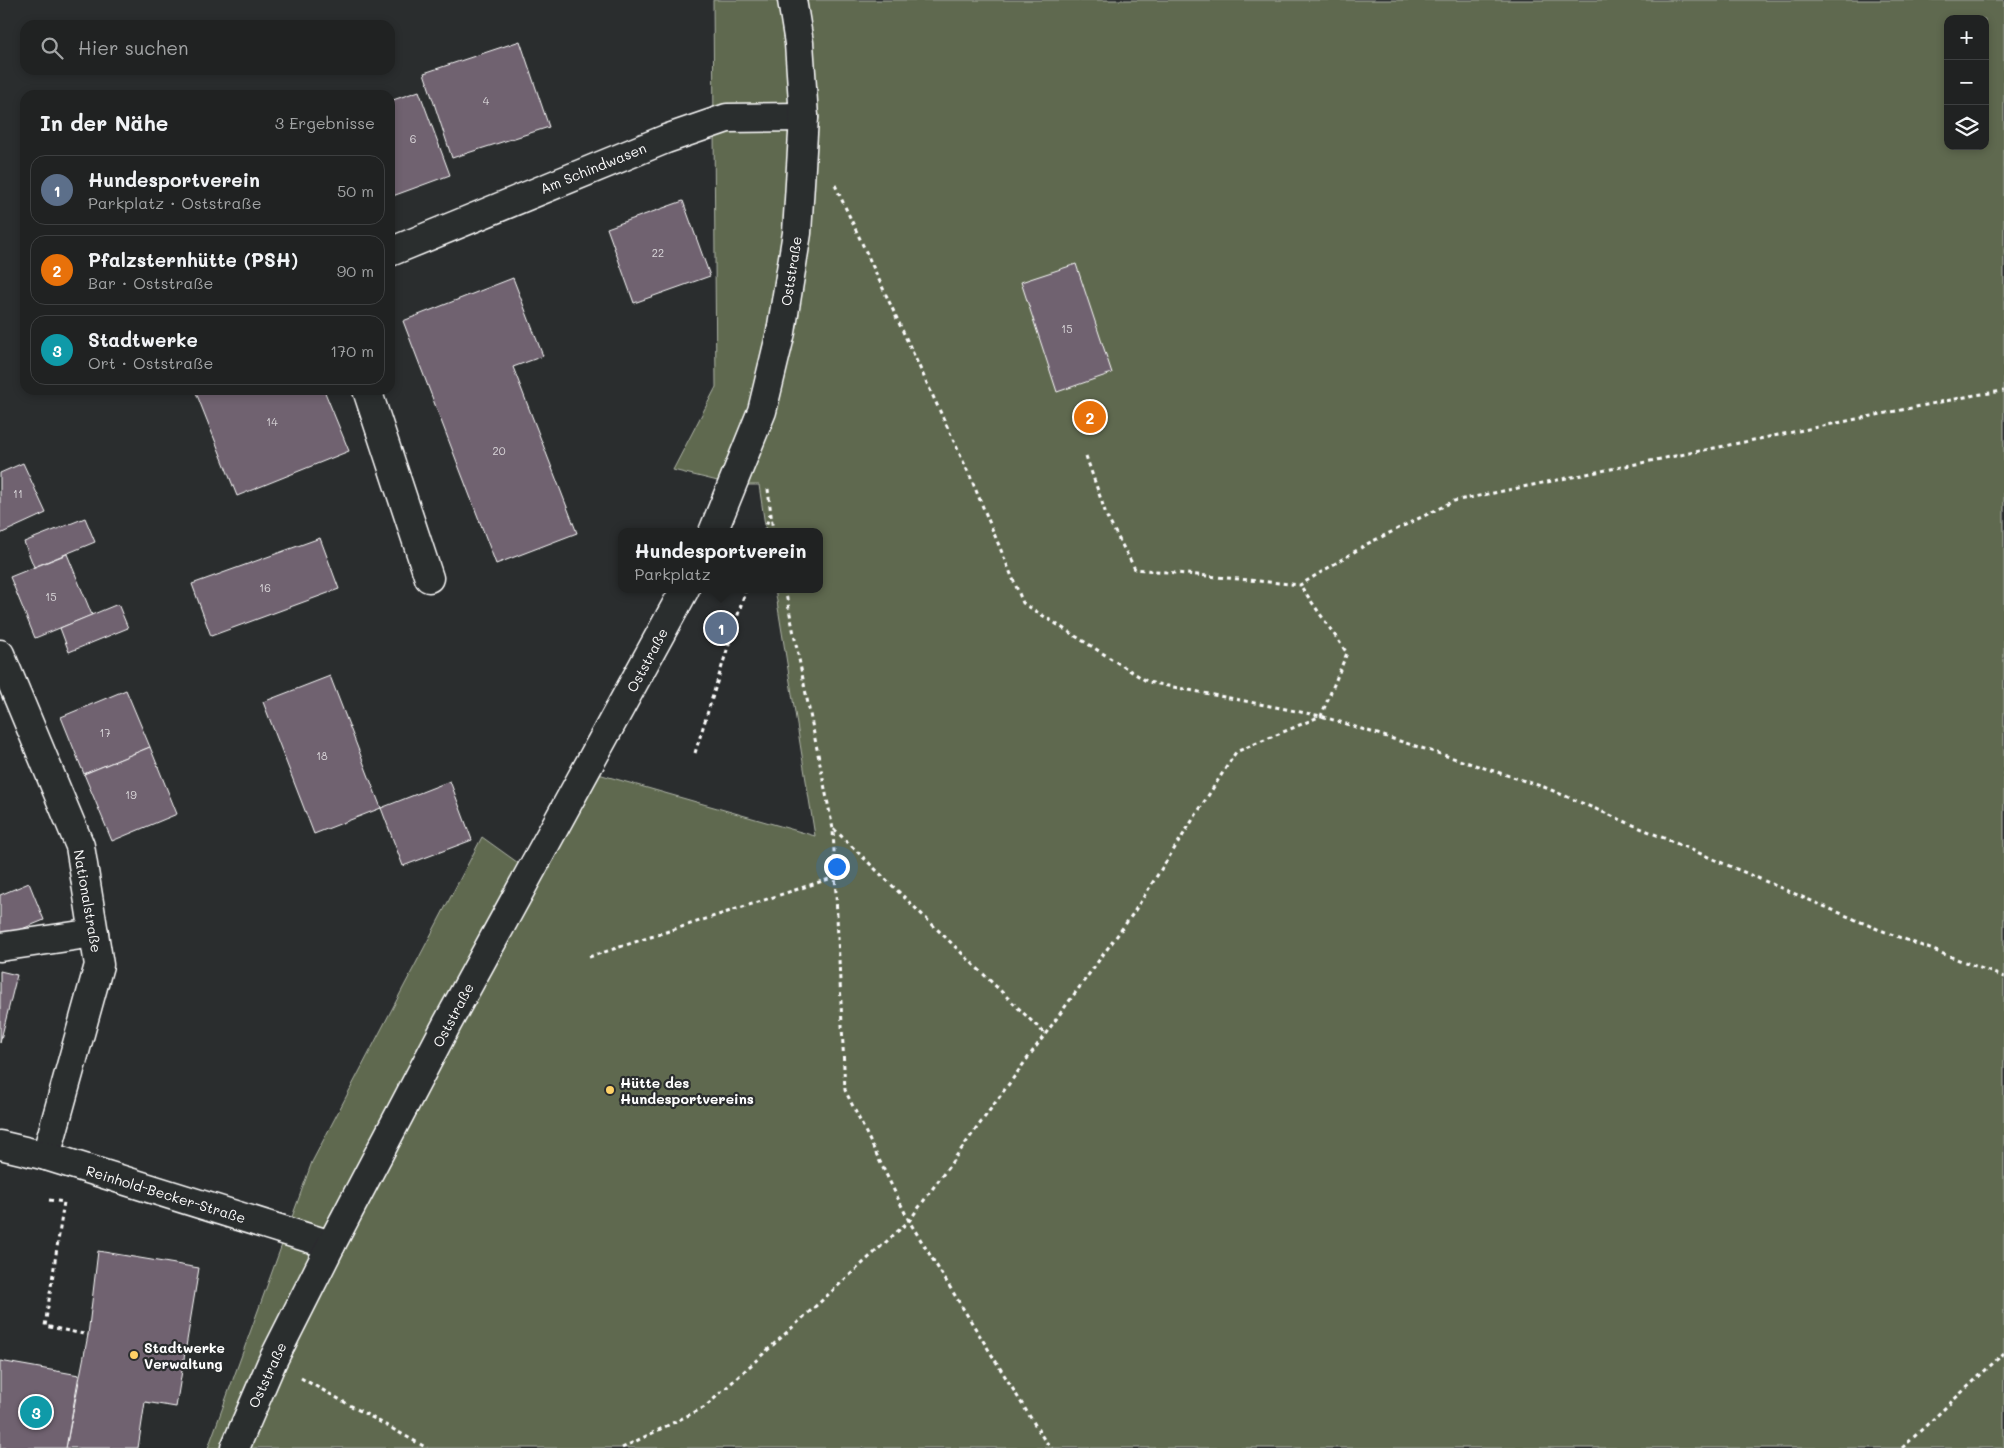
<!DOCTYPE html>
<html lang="de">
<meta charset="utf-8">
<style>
body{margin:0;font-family:Mali,sans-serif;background:#2d2f2f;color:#f1f3f6}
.controls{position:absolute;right:15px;top:15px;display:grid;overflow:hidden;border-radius:10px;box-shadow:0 2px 8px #0003}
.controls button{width:45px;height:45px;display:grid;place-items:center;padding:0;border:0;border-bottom:1px solid #3d3f40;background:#202222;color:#f1f3f6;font:25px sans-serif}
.you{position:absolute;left:836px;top:866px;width:18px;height:18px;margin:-12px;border:4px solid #fff;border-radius:50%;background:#1a73e8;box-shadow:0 0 0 8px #1a73e833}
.badge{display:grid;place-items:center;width:32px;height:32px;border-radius:50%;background:#ffd166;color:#fff;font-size:16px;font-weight:700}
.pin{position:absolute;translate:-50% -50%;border:2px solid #fff;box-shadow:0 1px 5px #0006}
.popup{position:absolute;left:618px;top:528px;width:205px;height:65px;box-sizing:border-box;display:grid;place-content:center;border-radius:10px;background:#202222;filter:drop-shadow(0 1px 4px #0005);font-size:16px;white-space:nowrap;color:#a2a4a5}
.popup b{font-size:19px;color:#f1f3f6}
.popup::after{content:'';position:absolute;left:50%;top:100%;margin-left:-10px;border:10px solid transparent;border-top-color:#202222}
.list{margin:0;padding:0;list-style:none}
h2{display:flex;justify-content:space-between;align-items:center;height:65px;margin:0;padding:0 20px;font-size:21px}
h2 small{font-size:16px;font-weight:400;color:#a2a4a5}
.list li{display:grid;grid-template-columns:32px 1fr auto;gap:15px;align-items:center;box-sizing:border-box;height:70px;margin:0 10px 10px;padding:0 10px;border:1px solid #3d3f40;border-radius:15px}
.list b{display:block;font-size:19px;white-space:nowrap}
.list p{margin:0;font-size:16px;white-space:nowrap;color:#a2a4a5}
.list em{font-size:16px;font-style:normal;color:#a2a4a5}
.icon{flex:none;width:28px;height:28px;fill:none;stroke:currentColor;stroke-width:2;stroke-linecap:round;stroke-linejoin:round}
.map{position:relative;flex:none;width:2004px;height:1448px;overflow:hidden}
.search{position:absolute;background:#202222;box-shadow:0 2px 8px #0003;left:20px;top:20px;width:375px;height:55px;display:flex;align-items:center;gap:12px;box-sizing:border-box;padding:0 18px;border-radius:15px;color:#a2a4a5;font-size:19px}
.panel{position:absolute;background:#202222;box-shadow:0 2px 8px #0003;left:20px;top:90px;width:375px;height:305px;border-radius:15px}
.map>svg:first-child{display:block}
.green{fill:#5f6950;stroke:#afb4a8;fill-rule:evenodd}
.building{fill:#6f6270;stroke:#fff}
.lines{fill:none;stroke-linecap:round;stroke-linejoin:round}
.minor-casing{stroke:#fff;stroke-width:31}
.major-casing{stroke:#fff;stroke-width:31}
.path{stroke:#fff;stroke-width:3;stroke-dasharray:4 4;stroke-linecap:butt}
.minor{stroke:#2a2d2e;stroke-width:28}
.major{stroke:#2a2d2e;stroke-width:28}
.poi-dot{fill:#ffd166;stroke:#2a2d2e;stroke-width:2}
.labels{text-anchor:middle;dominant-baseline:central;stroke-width:4.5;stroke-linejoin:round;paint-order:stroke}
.number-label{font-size:11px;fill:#dbd8db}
.street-label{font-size:14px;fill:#fff;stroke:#2a2d2e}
.poi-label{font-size:14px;font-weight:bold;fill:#fff;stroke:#2a2d2e;text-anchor:start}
</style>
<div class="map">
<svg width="2004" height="1448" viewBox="0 0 2004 1448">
<rect width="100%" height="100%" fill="#2a2d2e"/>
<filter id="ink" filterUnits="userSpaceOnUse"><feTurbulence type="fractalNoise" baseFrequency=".02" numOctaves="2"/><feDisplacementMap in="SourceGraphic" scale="10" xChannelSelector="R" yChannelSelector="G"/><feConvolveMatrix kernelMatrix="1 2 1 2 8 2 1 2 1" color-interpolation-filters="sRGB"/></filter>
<g filter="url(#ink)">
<path class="green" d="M713,0H2004V1448H208L312,1162L482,837L528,870L588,771L815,836L775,589H820V532H766L759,485H734L673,470L716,387ZM1948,19H1985V146H1948Z"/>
<g class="building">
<path d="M520,41L549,127L452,158L424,73Z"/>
<path d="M419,91L450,175L390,197V101Z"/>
<path d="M683,201L710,276L634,303L607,228Z"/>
<path d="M1076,264L1112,373L1057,392L1021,282Z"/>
<path d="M513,278L543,356L513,367L577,533L496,564L403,321Z"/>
<path d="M195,390H324L349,451L237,496Z"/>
<path d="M23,463L46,513L0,534V473Z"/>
<path d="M85,518L95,542L34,567L24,542Z"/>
<path d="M320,538L339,589L211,636L192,584Z"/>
<path d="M67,554L92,615L35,638L10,577Z"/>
<path d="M118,604L128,628L69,652L60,628Z"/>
<path d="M330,676L381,808L314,834L263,702Z"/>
<path d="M126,690L150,747L84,774L61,717Z"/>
<path d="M150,747L177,814L112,841L84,774Z"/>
<path d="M450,781L472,840L403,866L381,808Z"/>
<path d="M29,883L44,920L0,938V895Z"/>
<path d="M0,971L17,975L0,1043Z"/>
<path d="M98,1251L199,1268L176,1407L145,1402L138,1448H66L88,1335Z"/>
<path d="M0,1361L79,1375L66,1448H0Z"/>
</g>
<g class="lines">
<defs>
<g id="minor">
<path d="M390,252L666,139L727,118L804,117"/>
<path d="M367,390L429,578"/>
<path d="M0,654L80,846L99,965L46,1156"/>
<path d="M0,947L94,933"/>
<path d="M0,1145L46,1156L331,1245"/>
</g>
<g id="major">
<path d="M713,532L762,411L781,332L797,233L804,117L799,43L792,0"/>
<path d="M235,1448L272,1362L331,1245L447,1024L685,589"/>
</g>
</defs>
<use href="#minor" class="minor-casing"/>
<use href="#major" class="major-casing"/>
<g class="path">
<path d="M835,185L970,476L1023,603L1148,682L1321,716L1544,787L1875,928L2004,977"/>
<path d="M1086,456L1107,517L1135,569L1300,585L1367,544L1454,501L1975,395L2004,391"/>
<path d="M768,489L773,532"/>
<path d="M764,532L770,514"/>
<path d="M785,589L833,829L845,1090L909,1221L1045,1441L1052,1448"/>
<path d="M695,753L746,589"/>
<path d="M834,829L1045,1034"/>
<path d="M589,957L835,877"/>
<path d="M49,1200L64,1202L45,1326L88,1335"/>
<path d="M301,1378L427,1448"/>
<path d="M622,1448L705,1407L909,1221L1132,915L1236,752L1321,716L1347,653L1300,585"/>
<path d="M1902,1448L2004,1353"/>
</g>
<use href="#minor" class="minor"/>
<use href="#major" class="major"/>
</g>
</g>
<g class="poi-dot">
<circle cx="610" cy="1090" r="5"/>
<circle cx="134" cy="1355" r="5"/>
</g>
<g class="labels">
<g class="number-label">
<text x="486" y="100">4</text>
<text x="413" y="138">6</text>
<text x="658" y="252">22</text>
<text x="1067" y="328">15</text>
<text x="272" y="421">14</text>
<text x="499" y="450">20</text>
<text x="18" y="493">11</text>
<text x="265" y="587">16</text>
<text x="51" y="596">15</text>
<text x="105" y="732">17</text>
<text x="322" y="755">18</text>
<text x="131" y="794">19</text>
</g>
<g class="street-label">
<text transform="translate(593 168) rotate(-22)">Am Schindwasen</text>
<text transform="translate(791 271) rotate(-81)">Oststraße</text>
<text transform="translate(647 660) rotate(-62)">Oststraße</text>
<text transform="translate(88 901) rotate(80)">Nationalstraße</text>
<text transform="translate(453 1015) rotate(-62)">Oststraße</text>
<text transform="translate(166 1194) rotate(17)">Reinhold-Becker-Straße</text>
<text transform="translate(267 1375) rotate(-65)">Oststraße</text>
</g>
<g class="poi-label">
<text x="620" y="1082">Hütte des<tspan x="620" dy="16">Hundesportvereins</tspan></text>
<text x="144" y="1347">Stadtwerke<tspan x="144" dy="16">Verwaltung</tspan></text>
</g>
</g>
</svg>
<div class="controls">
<button>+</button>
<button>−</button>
<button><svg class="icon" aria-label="layers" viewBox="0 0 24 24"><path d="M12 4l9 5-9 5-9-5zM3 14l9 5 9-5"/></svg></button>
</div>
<div class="you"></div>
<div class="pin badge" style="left:721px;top:628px;background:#5c6f8a">1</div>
<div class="popup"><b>Hundesportverein</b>Parkplatz</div>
<div class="pin badge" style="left:1090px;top:417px;background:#e8710a">2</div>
<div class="pin badge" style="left:36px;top:1412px;background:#0f9aa8">3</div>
<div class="search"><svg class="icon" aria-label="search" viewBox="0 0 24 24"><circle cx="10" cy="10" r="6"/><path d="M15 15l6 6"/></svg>Hier suchen</div>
<section class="panel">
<h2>In der Nähe<small>3 Ergebnisse</small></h2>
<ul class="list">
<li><span class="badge" style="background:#5c6f8a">1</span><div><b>Hundesportverein</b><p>Parkplatz · Oststraße</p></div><em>50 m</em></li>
<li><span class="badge" style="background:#e8710a">2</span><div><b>Pfalzsternhütte (PSH)</b><p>Bar · Oststraße</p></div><em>90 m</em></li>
<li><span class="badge" style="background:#0f9aa8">3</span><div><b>Stadtwerke</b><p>Ort · Oststraße</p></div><em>170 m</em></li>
</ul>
</section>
</div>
